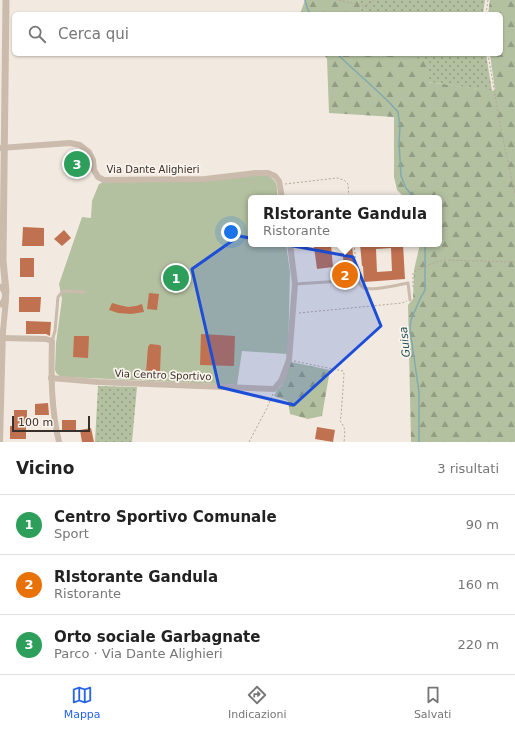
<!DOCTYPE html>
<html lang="it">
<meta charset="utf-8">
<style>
body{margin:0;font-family:"DejaVu Sans",sans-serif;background:#f6f6f6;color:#222}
.scale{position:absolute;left:12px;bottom:10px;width:78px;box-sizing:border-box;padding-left:4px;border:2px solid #38302b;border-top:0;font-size:11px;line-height:14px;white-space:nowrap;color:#38302b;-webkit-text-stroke:3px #faf4ec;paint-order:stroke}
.you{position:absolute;left:231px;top:232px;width:14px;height:14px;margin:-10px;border:3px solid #fff;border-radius:50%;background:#1a73e8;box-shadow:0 0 0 6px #1a73e833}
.badge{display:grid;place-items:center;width:26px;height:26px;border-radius:50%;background:#2563eb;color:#fff;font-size:13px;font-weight:700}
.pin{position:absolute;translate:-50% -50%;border:2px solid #fff;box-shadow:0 1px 4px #0006}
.popup{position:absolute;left:248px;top:195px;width:194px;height:52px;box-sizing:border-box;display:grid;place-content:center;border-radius:6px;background:#fff;filter:drop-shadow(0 1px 3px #0005);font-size:13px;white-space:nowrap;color:#767676}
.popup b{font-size:15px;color:#222}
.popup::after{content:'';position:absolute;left:50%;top:100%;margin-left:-8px;border:8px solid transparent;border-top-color:#fff}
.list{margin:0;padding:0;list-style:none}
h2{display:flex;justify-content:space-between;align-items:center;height:52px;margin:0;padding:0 16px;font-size:17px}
h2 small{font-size:13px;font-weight:400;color:#767676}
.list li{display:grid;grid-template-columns:26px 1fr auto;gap:12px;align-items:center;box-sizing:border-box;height:60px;padding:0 16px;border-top:1px solid #e0e0e0}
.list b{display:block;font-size:15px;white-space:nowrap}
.list p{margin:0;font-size:13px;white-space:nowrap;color:#767676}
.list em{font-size:13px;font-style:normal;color:#767676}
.icon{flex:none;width:22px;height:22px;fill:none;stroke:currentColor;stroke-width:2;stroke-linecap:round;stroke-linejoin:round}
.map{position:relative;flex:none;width:515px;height:442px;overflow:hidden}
.search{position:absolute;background:#fff;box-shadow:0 1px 3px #0004;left:12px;right:12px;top:12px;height:44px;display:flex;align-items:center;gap:10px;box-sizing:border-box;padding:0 14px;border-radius:6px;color:#767676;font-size:15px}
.sheet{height:232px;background:#fff}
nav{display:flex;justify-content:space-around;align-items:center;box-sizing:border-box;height:56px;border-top:1px solid #e0e0e0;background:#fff;font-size:11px;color:#767676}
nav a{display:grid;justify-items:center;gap:2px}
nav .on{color:#2563eb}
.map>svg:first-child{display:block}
.grass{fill:url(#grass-dots)}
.forest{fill:url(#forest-firs)}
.pitch{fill:#b4c1a0}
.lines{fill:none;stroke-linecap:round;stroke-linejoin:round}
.stream{stroke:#80aaae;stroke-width:1.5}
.building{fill:#c07150;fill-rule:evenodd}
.path{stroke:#b6a596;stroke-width:1;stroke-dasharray:2 2;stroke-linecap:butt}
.service{stroke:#cabbac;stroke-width:3}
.minor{stroke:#cabbac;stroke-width:6}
.tertiary{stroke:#cabbac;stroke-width:7}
.marked{fill:#1d4ed8;fill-opacity:0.2;stroke:#1d4ed8;stroke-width:3;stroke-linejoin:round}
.labels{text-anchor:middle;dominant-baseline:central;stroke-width:3.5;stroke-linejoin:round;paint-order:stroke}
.street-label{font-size:10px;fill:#38302b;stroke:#faf4ec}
.water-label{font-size:11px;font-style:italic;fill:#225258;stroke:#faf4ec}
</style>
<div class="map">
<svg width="515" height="442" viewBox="0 0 515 442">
<defs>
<pattern id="grass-dots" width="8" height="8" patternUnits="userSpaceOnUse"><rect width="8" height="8" fill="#b4c1a0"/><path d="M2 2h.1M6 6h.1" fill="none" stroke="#939d83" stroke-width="1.8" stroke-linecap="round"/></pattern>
<pattern id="forest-firs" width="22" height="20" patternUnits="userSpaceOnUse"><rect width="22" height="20" fill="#b4c1a0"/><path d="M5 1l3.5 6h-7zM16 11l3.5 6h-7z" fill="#939d83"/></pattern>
</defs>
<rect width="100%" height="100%" fill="#f2eae0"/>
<g class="grass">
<path d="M358,0H485L483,14H362Z"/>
<path d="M395,54H486L492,91L428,82L395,55Z"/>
<path d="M98,386L137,387L132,442H95Z"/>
</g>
<g class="forest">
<path d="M305,0H358L362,14H300Z"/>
<path d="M490,0H515V442H411L408,305L413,299L414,270L420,244H439V198H405L397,190L394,177V117L329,113L327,59L324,54H395V55L428,60V82L495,91L490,54H501V14H488Z"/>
<path d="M291,362L330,370L322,416L308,419L290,414L288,401L274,396L277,390L282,385Z"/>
</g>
<path class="pitch" d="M266,175C279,181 276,185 278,198H251V244H286L290,272L288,354L242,351L237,385L67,377C61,377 57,376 55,370L56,343L62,299L59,284L82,217L91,218L92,201L99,184L103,182Z"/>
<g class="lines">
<g class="stream">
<path d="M305,0L308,10L311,14"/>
<path d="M337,54L387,100L398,112L400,127L399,143L401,176L406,188L414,198"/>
<path d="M419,442V392L410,330L411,320L420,299L425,290V244"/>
</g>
</g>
<g class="building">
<path d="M23,227L44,228V246H22Z"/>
<path d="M64,230L71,238L62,246L54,239Z"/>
<path d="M342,244H352L355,277L341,278L340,270L344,269Z"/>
<path d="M360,244H403L405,279L364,282L363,266H362ZM391,248L392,271L377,272L376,249Z"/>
<path d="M331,245L333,267L317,269L314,247Z"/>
<rect x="20" y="258" width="14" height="19"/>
<path d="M149,293L159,294L157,310L147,309Z"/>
<path d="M19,297H41L40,312H19Z"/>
<path d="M112,303L119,305L128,307L136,306L142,304L144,312L131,314L118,313L109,310Z"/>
<path d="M26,321L51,322L50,336L46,334H26Z"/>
<path d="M201,334L235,336L234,366L200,365Z"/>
<path d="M74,336H89L88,358L73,357Z"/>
<path d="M150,344L159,345L161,346L160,372L158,374L149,373L146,372L148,347Z"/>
<path d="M48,403L49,415H35V404Z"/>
<path d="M14,410H27V419H26V439H10V426H14Z"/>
<rect x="62" y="420" width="14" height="10"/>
<path d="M317,427L335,430L333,442L315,439Z"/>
<path d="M91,428L94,442H82L80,430Z"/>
</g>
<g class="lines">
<g class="path">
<path d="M339,0L363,6L369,4L374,0"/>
<path d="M486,14L488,0"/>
<path d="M488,54L500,124L515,195"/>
<path d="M285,184L337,178L344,180L348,184L349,198"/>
<path d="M354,244L357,275"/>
<path d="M413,287V273C422,267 434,262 445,260L515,262"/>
<path d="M299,313L402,303L407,301"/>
<path d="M294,361L343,371L344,374L341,416L340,421C346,428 345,432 344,442"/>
<path d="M249,442L267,408L273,394"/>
</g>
<g class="service">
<path d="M295,284L358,280C359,283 360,286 364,288C372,291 399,285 408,283L410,300"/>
<path d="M52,341L55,331L58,297L63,291L84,292"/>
</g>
<g class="minor">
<path d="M0,148L70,143L80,145L89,152L93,160L94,170L98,177L104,180L205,179L256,173H268L275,176L279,181L282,198"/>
<path d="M2,338L46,339L52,341C51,374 51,409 59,442"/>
<path d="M51,378L98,382L274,389L281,381L289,360L295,284L290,244"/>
<path d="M0,442L3,331L6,300"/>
</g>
<g class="tertiary">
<path d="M0,287L3,288C7,294 6,298 3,304H0"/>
<path d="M6,292L3,260L6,0"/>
</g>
</g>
<path class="marked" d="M239,236L353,257L381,326L294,405L219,387L192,269Z"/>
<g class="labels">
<g class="street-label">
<text x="153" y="169">Via Dante Alighieri</text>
<text transform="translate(163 375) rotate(2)">Via Centro Sportivo</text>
</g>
<g class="water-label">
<text transform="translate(405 342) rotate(-96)">Guisa</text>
</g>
</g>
</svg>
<div class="scale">100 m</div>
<div class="you"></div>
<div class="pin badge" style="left:176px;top:278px;background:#2e9e5b">1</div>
<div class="pin badge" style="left:345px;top:275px;background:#e8710a">2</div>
<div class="popup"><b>RIstorante Gandula</b>Ristorante</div>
<div class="pin badge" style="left:77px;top:164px;background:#2e9e5b">3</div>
<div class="search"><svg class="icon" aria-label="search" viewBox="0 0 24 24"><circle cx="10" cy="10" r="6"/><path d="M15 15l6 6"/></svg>Cerca qui</div>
</div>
<section class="sheet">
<h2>Vicino<small>3 risultati</small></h2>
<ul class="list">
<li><span class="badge" style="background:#2e9e5b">1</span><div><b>Centro Sportivo Comunale</b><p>Sport</p></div><em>90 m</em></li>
<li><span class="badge" style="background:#e8710a">2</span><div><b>RIstorante Gandula</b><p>Ristorante</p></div><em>160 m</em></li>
<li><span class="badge" style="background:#2e9e5b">3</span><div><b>Orto sociale Garbagnate</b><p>Parco · Via Dante Alighieri</p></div><em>220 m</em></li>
</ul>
</section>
<nav>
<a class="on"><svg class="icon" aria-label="map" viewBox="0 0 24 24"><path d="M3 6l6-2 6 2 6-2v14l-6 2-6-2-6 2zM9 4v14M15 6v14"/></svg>Mappa</a>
<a><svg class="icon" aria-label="directions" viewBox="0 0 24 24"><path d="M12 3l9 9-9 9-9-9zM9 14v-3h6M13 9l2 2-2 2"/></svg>Indicazioni</a>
<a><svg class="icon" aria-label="saved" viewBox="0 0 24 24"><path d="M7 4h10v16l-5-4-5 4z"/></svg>Salvati</a>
</nav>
